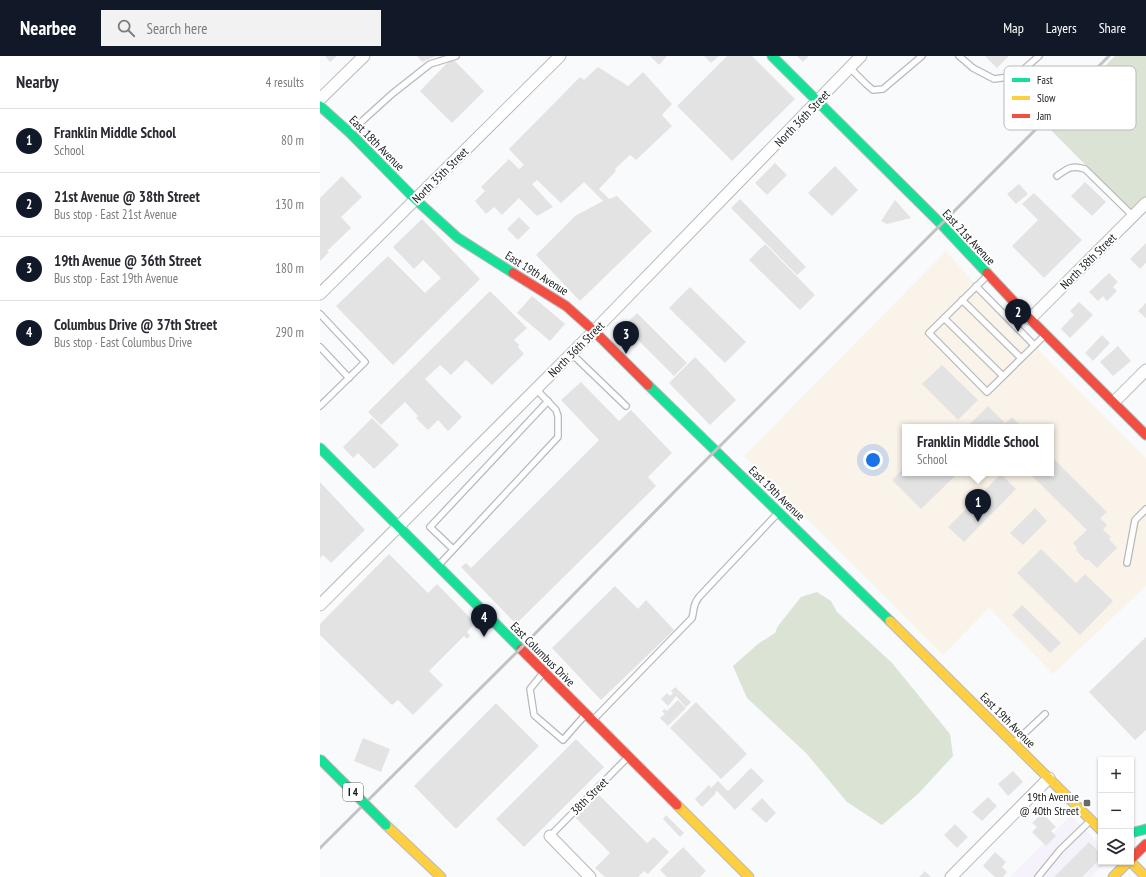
<!DOCTYPE html>
<meta charset="utf-8">
<style>
body{margin:0;font-family:"PT Sans Narrow",sans-serif;background:#f2f2f3;color:#2b2b33}
.controls{position:absolute;right:12px;bottom:12px;display:grid;overflow:hidden;border-radius:0px;box-shadow:0 1px 3px #0004}
.controls button{width:36px;height:36px;display:grid;place-items:center;padding:0;border:0;border-bottom:1px solid #e1e1e2;background:#fff;color:#2b2b33;font:20px sans-serif}
.you{position:absolute;left:553px;top:404px;width:14px;height:14px;margin:-10px;border:3px solid #fff;border-radius:50%;background:#1a73e8;box-shadow:0 0 0 6px #1a73e833}
.badge{display:grid;place-items:center;width:26px;height:26px;border-radius:50%;background:#111827;color:#fff;font-size:13px;font-weight:700}
.pin{position:absolute;translate:-50% -33px;filter:drop-shadow(0 1px 2px #0008)}
.pin::after{content:'';position:absolute;top:21px;width:14px;height:12px;background:inherit;clip-path:polygon(0 0,100% 0,50% 100%)}
.popup{position:absolute;left:582px;top:368px;width:152px;height:52px;box-sizing:border-box;display:grid;place-content:center;border-radius:0px;background:#fff;filter:drop-shadow(0 1px 3px #0005);font-size:13px;white-space:nowrap;color:#7c7c81}
.popup b{font-size:15px;color:#2b2b33}
.popup::after{content:'';position:absolute;left:50%;top:100%;margin-left:-8px;border:8px solid transparent;border-top-color:#fff}
.list{margin:0;padding:0;list-style:none}
h2{display:flex;justify-content:space-between;align-items:center;height:52px;margin:0;padding:0 16px;font-size:17px}
h2 small{font-size:13px;font-weight:400;color:#7c7c81}
.list li{display:grid;grid-template-columns:26px 1fr auto;gap:12px;align-items:center;box-sizing:border-box;height:64px;padding:0 16px;border-top:1px solid #e1e1e2}
.list b{display:block;font-size:15px;white-space:nowrap}
.list p{margin:0;font-size:13px;white-space:nowrap;color:#7c7c81}
.list em{font-size:13px;font-style:normal;color:#7c7c81}
.icon{flex:none;width:22px;height:22px;fill:none;stroke:currentColor;stroke-width:2;stroke-linecap:round;stroke-linejoin:round}
.map{position:relative;flex:none;width:826px;height:821px;overflow:hidden}
header{display:flex;align-items:center;gap:24px;box-sizing:border-box;height:56px;padding:0 20px;background:#111827;color:#fff}
header strong{font-size:19px}
nav{display:flex;gap:22px;margin-inline-start:auto;font-size:14px}
.search{width:280px;height:36px;background:#f2f2f3;display:flex;align-items:center;gap:10px;box-sizing:border-box;padding:0 14px;border-radius:0px;color:#7c7c81;font-size:15px}
main{display:flex}
aside{flex:1;background:#fff}
.map>svg:first-child{display:block}
.commercial{fill:#f6f2fc}
.education{fill:#faf3e9;fill-rule:evenodd}
.green{fill:#dae3d4}
.building{fill:#e3e3e3}
.lines{fill:none;stroke-linecap:round;stroke-linejoin:round}
.lane-casing{stroke:#b7b9bb;stroke-width:8}
.street-casing{stroke:#b7b9bb;stroke-width:13}
.fast-casing{stroke:#b7b9bb;stroke-width:11}
.slow-casing{stroke:#b7b9bb;stroke-width:11}
.jam-casing{stroke:#b7b9bb;stroke-width:11}
.lane{stroke:#fefeff;stroke-width:5.5}
.street{stroke:#fefeff;stroke-width:11}
.fast{stroke:#16e098;stroke-width:9}
.slow{stroke:#ffcf43;stroke-width:9}
.jam{stroke:#f24e42;stroke-width:9}
.rail{stroke:#c2c3c3;stroke-width:3}
.fast-bridge-casing{stroke:#c1b7b7;stroke-width:11;stroke-linecap:butt}
.fast-bridge{stroke:#16e098;stroke-width:9}
.poi-dot{fill:#66686a;stroke:#fff;stroke-width:1.5}
.labels{text-anchor:middle;dominant-baseline:central;stroke-width:4;stroke-linejoin:round;paint-order:stroke}
.shield{fill:#fff;stroke:#5d5f60;stroke-width:1}
.shield-label{font-size:11px;font-weight:bold;fill:#181a1c}
.street-label{font-size:12px;fill:#181a1c;stroke:#fff}
.poi-label{font-size:12px;fill:#181a1c;stroke:#fff;text-anchor:end}
.key{fill:#fff;stroke:#bababb;stroke-width:1}
.key-label{font-size:11px;fill:#181a1c}
</style>
<header>
<strong>Nearbee</strong>
<div class="search"><svg class="icon" aria-label="search" viewBox="0 0 24 24"><circle cx="10" cy="10" r="6"/><path d="M15 15l6 6"/></svg>Search here</div>
<nav><a>Map</a><a>Layers</a><a>Share</a></nav>
</header>
<main>
<aside>
<h2>Nearby<small>4 results</small></h2>
<ul class="list">
<li><span class="badge">1</span><div><b>Franklin Middle School</b><p>School</p></div><em>80 m</em></li>
<li><span class="badge">2</span><div><b>21st Avenue @ 38th Street</b><p>Bus stop · East 21st Avenue</p></div><em>130 m</em></li>
<li><span class="badge">3</span><div><b>19th Avenue @ 36th Street</b><p>Bus stop · East 19th Avenue</p></div><em>180 m</em></li>
<li><span class="badge">4</span><div><b>Columbus Drive @ 37th Street</b><p>Bus stop · East Columbus Drive</p></div><em>290 m</em></li>
</ul>
</aside>
<div class="map">
<svg width="826" height="821" viewBox="0 0 826 821">
<rect width="100%" height="100%" fill="#f8fafc"/>
<path class="commercial" d="M751,759L781,790V806H786L771,821H690Z"/>
<path class="education" d="M626,195L669,244L826,402V530L733,618L669,552L623,599L424,400ZM585,371H731V417H585Z"/>
<g class="green">
<path d="M795,0H826V142L813,157L725,68Z"/>
<path d="M497,536L511,545L517,556L572,607L630,678L633,700L599,737L562,769L527,746L486,697L427,642L413,610L438,588L455,577L458,570L481,541Z"/>
</g>
<g class="building">
<path d="M5,0H17L10,6Z"/>
<path d="M97,0H116L102,6Z"/>
<path d="M330,0H347L339,9Z"/>
<path d="M384,0H399L391,7Z"/>
<path d="M407,0H432L475,43L412,105L357,50Z"/>
<path d="M477,0H489L483,6Z"/>
<path d="M665,0H689L677,12Z"/>
<path d="M132,2L164,35L132,67L100,35Z"/>
<path d="M278,11L308,30L323,16L352,48L342,59L352,70L316,104L310,99L295,113L296,115L279,133L289,143L297,140L332,175L260,245L216,199L255,160L283,145L264,126L241,147L217,124L212,128L233,151L217,160L199,142L182,159L174,151L166,158L155,145L165,135L161,131L189,103L199,113L204,109L189,93L260,21L264,24Z"/>
<path d="M455,107L467,119L447,139L435,127Z"/>
<path d="M515,110L538,134L512,160L488,137Z"/>
<path d="M22,120L42,141L21,161L31,172L7,195L9,196L0,205V142Z"/>
<path d="M765,126L786,146L772,160L751,140Z"/>
<path d="M699,128L708,138L696,148L687,138Z"/>
<path d="M714,137L762,184L724,222L692,190L718,164L702,148Z"/>
<path d="M420,143L486,211L477,219L411,152Z"/>
<path d="M575,144L591,162L567,168L561,165Z"/>
<path d="M199,161L210,172L198,184L187,173Z"/>
<path d="M102,163L160,223L73,309L16,250L68,200L105,237L121,222L103,204L94,213L73,191Z"/>
<path d="M826,187V207L820,213L810,203Z"/>
<path d="M445,188L495,239L480,254L429,204Z"/>
<path d="M789,217L798,226L793,231L797,235L787,245L783,240L778,245L769,236Z"/>
<path d="M370,231L426,286L405,307L349,252Z"/>
<path d="M170,235L207,272L194,284L199,289L198,291L204,298L172,329L146,304L131,319L115,304L120,309L105,323L142,361L128,375L118,364L108,374L96,362L98,360L85,346L61,369L48,356Z"/>
<path d="M212,240L245,268L230,285L197,257Z"/>
<path d="M759,246L773,259L750,282L741,273L754,259L750,255Z"/>
<path d="M826,247V262L818,255Z"/>
<path d="M317,257L367,307L354,320L304,270Z"/>
<path d="M782,279L790,287L773,305L765,297Z"/>
<path d="M798,290L811,305L793,320L780,306Z"/>
<path d="M375,301L416,344L390,369L349,327Z"/>
<path d="M622,309L658,344L638,364L602,328Z"/>
<path d="M261,326L299,365L311,354L352,397L328,421L336,430L196,568L141,511L146,507L151,512L279,384L241,344Z"/>
<path d="M668,350L685,367L692,361L702,371H647Z"/>
<path d="M52,362L79,389L54,413L38,397L33,402L23,391Z"/>
<path d="M731,400L787,456L780,462L787,469L783,474L791,481L789,483L797,492L777,512L768,503L766,505L756,494L757,492L753,487L767,474L709,417H731Z"/>
<path d="M585,411V417H633L635,420L601,453L572,424Z"/>
<path d="M681,418L696,433L644,486L628,471Z"/>
<path d="M0,426L45,474L11,507L3,499L0,502Z"/>
<path d="M715,452L727,465L703,489L690,477Z"/>
<path d="M721,493L756,527L765,518L793,545L760,579L697,517Z"/>
<path d="M69,498L108,537L117,528L155,567L147,576L150,580L147,583L144,580L109,615L123,629L93,659L78,644L72,649L0,579V568Z"/>
<path d="M295,530L318,553L326,544L354,574L281,644L232,592Z"/>
<path d="M702,549L741,587L730,597L692,559Z"/>
<path d="M826,581V674L815,684L769,636Z"/>
<path d="M355,631L371,646L366,651L356,640L348,650L341,643L347,637L350,640L353,637L351,635Z"/>
<path d="M358,644L366,652L348,670L340,662L345,658L342,655L345,653L347,655Z"/>
<path d="M376,646L427,698L401,723L350,672Z"/>
<path d="M176,647L219,690L136,773L94,730Z"/>
<path d="M43,682L70,693L61,716L34,705Z"/>
<path d="M256,683L284,711L204,791L176,763Z"/>
<path d="M431,712L444,725L415,754L397,735L395,736L396,737L382,751L375,743L389,729L391,732L398,725L408,735Z"/>
<path d="M693,715L703,726L688,740L678,728Z"/>
<path d="M278,738L327,787L334,781L349,796L328,818L324,815L318,821H285L275,812L290,797L255,761Z"/>
<path d="M668,741L677,750L662,765L652,756Z"/>
<path d="M442,742L456,757L446,767L431,753Z"/>
<path d="M722,757L736,771L731,775L736,780L726,790L712,776L717,771L712,767Z"/>
<path d="M346,759L364,777L360,781L343,763Z"/>
<path d="M635,768L648,781L637,792L624,779Z"/>
<path d="M769,786L781,798V802L762,821H734Z"/>
<path d="M363,791L386,815L380,821H347L340,814Z"/>
<path d="M675,796L686,806L682,811L687,816L683,821H675L663,810Z"/>
<path d="M605,815L611,821H599Z"/>
</g>
<g class="lines">
<defs>
<g id="lane">
<path d="M639,0L653,12L674,23L696,20L719,0"/>
<path d="M530,12L546,28L553,34L563,33L602,0"/>
<path d="M30,76L72,38L110,8L136,0"/>
<path d="M737,120C748,112 752,109 765,113L813,160"/>
<path d="M668,219L609,277L667,336L725,279"/>
<path d="M656,230L714,289"/>
<path d="M642,244L701,302"/>
<path d="M0,258L45,306L0,350"/>
<path d="M624,262L683,320"/>
<path d="M0,291L29,322"/>
<path d="M252,298L306,350"/>
<path d="M133,493L110,471L228,345"/>
<path d="M807,507L815,464L826,453"/>
<path d="M118,510L238,381V360L236,354L216,333"/>
<path d="M223,617L210,633L214,659L243,684L265,659"/>
<path d="M274,663L372,562C375,552 372,550 379,541L458,457"/>
<path d="M694,687L725,658"/>
<path d="M230,780L308,701"/>
<path d="M718,821L740,794L771,764"/>
</g>
<g id="street">
<path d="M0,43L44,0"/>
<path d="M0,238L240,0"/>
<path d="M710,263L826,147"/>
<path d="M794,346L826,314"/>
<path d="M0,549L274,275L541,0"/>
<path d="M230,780L270,821"/>
<path d="M631,821L729,722"/>
</g>
<g id="fast">
<path d="M452,0L621,168L667,217"/>
<path d="M0,50L30,77L95,143L138,182L193,217"/>
<path d="M328,329L570,565"/>
<path d="M0,392L201,593"/>
<path d="M811,777L826,773"/>
</g>
<g id="slow">
<path d="M570,565L781,774"/>
<path d="M357,749L429,821"/>
<path d="M66,769L121,821"/>
<path d="M811,806L826,821"/>
<path d="M793,821L808,806"/>
</g>
<g id="jam">
<path d="M193,217L246,250L274,275L328,329"/>
<path d="M667,217L710,263L826,379"/>
<path d="M201,593L357,749"/>
<path d="M811,803L826,788"/>
</g>
</defs>
<use href="#lane" class="lane-casing"/>
<use href="#street" class="street-casing"/>
<use href="#fast" class="fast-casing"/>
<use href="#slow" class="slow-casing"/>
<use href="#jam" class="jam-casing"/>
<use href="#lane" class="lane"/>
<use href="#street" class="street"/>
<use href="#fast" class="fast"/>
<use href="#slow" class="slow"/>
<use href="#jam" class="jam"/>
<path class="rail" d="M0,792L200,593L360,430L789,0"/>
<defs>
<path id="fast-bridge" d="M0,703L66,769"/>
</defs>
<use href="#fast-bridge" class="fast-bridge-casing"/>
<use href="#fast-bridge" class="fast-bridge"/>
</g>
<rect class="poi-dot" x="763" y="743" width="8" height="8" rx="2"/>
<g class="labels">
<rect class="shield" x="23" y="727" width="20" height="18" rx="3"/>
<g class="shield-label">
<text x="33" y="736">I 4</text>
</g>
<g class="street-label">
<text transform="translate(482 62) rotate(-46)">North 36th Street</text>
<text transform="translate(57 87) rotate(45)">East 18th Avenue</text>
<text transform="translate(120 119) rotate(-45)">North 35th Street</text>
<text transform="translate(649 181) rotate(47)">East 21st Avenue</text>
<text transform="translate(768 205) rotate(-45)">North 38th Street</text>
<text transform="translate(217 217) rotate(32)">East 19th Avenue</text>
<text transform="translate(256 293) rotate(-45)">North 36th Street</text>
<text transform="translate(457 437) rotate(44)">East 19th Avenue</text>
<text transform="translate(223 598) rotate(45)">East Columbus Drive</text>
<text transform="translate(688 664) rotate(45)">East 19th Avenue</text>
<text transform="translate(269 740) rotate(-45)">38th Street</text>
</g>
<g class="poi-label">
<text x="759" y="740">19th Avenue<tspan x="759" dy="14">@ 40th Street</tspan></text>
</g>
</g>
<rect x="684" y="10" width="132" height="64" rx="6" class="key"/>
<rect x="692" y="22" width="18" height="4" fill="#16e098"/>
<rect x="692" y="40" width="18" height="4" fill="#ffcf43"/>
<rect x="692" y="58" width="18" height="4" fill="#f24e42"/>
<g class="key-label">
<text x="717" y="28">Fast</text>
<text x="717" y="46">Slow</text>
<text x="717" y="64">Jam</text>
</g>
</svg>
<div class="controls">
<button>+</button>
<button>−</button>
<button><svg class="icon" aria-label="layers" viewBox="0 0 24 24"><path d="M12 4l9 5-9 5-9-5zM3 14l9 5 9-5"/></svg></button>
</div>
<div class="you"></div>
<div class="pin badge" style="left:658px;top:466px">1</div>
<div class="popup"><b>Franklin Middle School</b>School</div>
<div class="pin badge" style="left:698px;top:276px">2</div>
<div class="pin badge" style="left:306px;top:298px">3</div>
<div class="pin badge" style="left:164px;top:581px">4</div>
</div>
</main>
